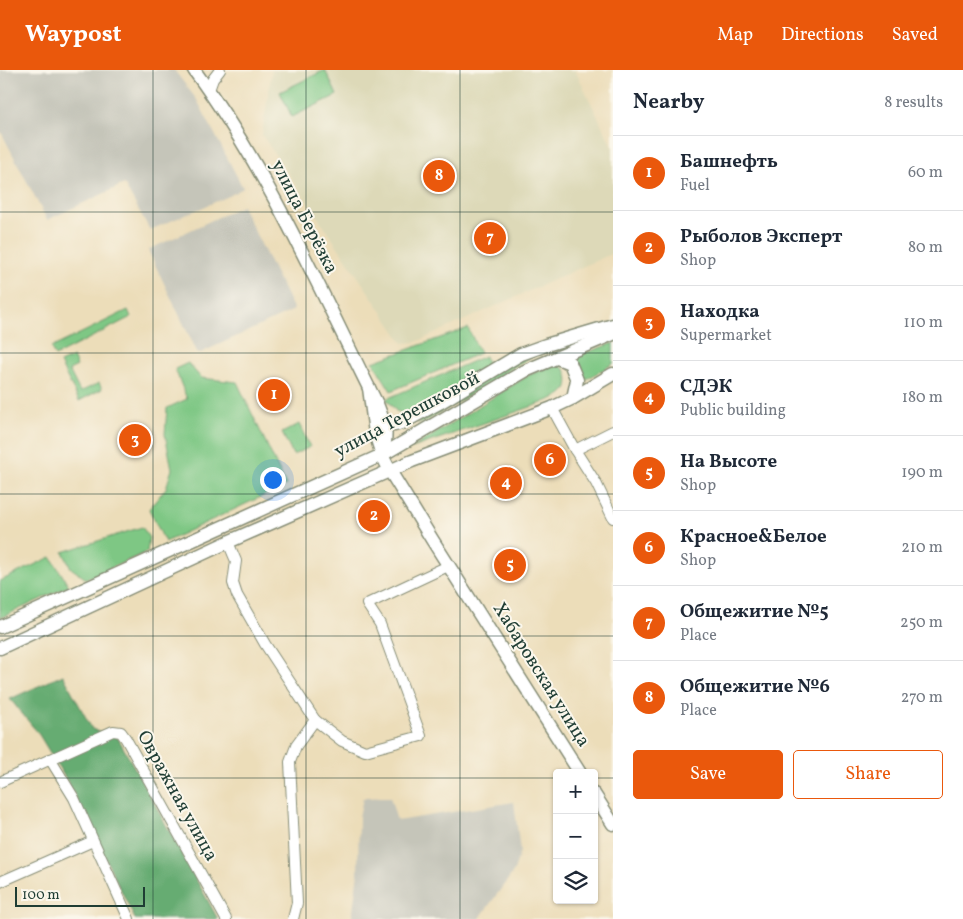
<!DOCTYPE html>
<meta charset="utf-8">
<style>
body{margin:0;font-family:Vollkorn,serif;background:#f6f6f7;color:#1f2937}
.controls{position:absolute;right:15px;bottom:15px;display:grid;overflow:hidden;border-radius:5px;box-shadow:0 1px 4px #0004}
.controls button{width:45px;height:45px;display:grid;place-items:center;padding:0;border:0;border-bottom:1px solid #e0e1e3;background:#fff;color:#1f2937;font:25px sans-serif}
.scale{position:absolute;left:15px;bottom:12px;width:130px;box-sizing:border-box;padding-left:5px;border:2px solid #1f3d34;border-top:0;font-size:14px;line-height:18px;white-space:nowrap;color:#1f3d34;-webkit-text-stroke:4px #fbf7ec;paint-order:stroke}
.you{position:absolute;left:272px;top:409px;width:18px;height:18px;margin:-12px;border:4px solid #fff;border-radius:50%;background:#1a73e8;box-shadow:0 0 0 8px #1a73e833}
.badge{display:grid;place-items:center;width:32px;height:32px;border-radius:50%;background:#ea580c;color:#fff;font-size:16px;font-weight:700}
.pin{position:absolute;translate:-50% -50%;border:2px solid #fff;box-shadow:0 1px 5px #0006}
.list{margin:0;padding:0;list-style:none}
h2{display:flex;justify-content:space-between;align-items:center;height:65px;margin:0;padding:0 20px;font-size:21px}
h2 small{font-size:16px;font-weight:400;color:#747a83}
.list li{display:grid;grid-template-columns:32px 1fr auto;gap:15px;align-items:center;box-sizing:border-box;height:75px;padding:0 20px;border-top:1px solid #e0e1e3}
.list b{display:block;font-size:19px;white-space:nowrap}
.list p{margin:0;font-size:16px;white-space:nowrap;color:#747a83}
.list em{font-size:16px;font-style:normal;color:#747a83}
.actions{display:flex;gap:10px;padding:15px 20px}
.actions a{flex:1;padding:11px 0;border:1px solid #ea580c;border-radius:5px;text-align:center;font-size:18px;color:#ea580c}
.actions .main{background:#ea580c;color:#fff}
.icon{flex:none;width:28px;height:28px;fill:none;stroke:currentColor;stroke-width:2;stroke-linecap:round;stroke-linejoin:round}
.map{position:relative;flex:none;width:613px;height:849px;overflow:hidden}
header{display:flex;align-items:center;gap:30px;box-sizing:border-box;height:70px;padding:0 25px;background:#ea580c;color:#fff}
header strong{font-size:24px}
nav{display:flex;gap:28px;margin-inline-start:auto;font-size:18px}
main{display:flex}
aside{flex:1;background:#fff}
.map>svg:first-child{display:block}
.built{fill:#ddd9b8}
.industrial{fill:#c5c5b9}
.green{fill:#7ec784;stroke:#4e825c}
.forest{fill:#66ac72;stroke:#427453}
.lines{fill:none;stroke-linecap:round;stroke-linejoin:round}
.minor-casing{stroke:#868d76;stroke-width:12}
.major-casing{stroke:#868d76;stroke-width:15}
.minor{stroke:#fff;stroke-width:10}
.major{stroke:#fff;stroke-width:12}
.grid{fill:none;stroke:#1f3d34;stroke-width:1;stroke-opacity:0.55}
.labels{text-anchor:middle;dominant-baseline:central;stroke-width:4;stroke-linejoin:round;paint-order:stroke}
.street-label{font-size:19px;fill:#1f3d34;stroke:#fbf7ec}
</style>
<header>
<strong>Waypost</strong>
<nav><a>Map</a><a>Directions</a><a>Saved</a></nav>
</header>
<main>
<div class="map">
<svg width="613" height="849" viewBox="0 0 613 849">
<rect width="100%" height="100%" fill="#fbf7ec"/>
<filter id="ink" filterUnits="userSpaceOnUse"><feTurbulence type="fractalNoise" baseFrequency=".02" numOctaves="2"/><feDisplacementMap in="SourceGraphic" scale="10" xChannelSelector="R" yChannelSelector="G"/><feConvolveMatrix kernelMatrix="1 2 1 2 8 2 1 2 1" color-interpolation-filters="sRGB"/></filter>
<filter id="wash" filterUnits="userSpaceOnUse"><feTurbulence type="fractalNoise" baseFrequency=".0096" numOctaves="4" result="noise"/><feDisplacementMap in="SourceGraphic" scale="20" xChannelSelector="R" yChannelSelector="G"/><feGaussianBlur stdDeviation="1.12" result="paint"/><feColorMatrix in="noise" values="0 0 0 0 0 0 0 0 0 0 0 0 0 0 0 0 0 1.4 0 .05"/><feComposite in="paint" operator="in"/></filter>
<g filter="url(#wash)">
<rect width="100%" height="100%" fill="#ecddb9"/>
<path class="built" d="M272,0H575L613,78V183L416,272L403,273L262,65Z"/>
<g class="industrial">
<path d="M0,0H174L197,30L243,118L229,126L150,160L124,114L47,150L0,60Z"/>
<path d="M242,136L294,240L198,284L148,180Z"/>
<path d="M390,727L397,751L514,732L520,781L514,801L479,849H352L358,802L359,747L363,728Z"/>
</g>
<g class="green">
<path d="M325,0L337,25L292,47L280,22Z"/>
<path d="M128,240L131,247L55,286L51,278Z"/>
<path d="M468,258L480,283L391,321L373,292Z"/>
<path d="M613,273V294L585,310L581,298L574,287Z"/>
<path d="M559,277L531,287L515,296L460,331L422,353H417L421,349L511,292Z"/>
<path d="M485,286L488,297L417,341L405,344L396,341L386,329Z"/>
<path d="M73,287L77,296L69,300L80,322L99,313L102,319L79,331L60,293Z"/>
<path d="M188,293L201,308L237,312L286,415L165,472L149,439L166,418L172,399L165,364L167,338L187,329L175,299Z"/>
<path d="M555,294C558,295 561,296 563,298C569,302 569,316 565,321C560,327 548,330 542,333L412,378L529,305Z"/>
<path d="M299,354L310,377L293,385L282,363Z"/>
<path d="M142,457L149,467L147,482L86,509L71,498L63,482Z"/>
<path d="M51,487L69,516L0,548V511Z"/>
</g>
<path class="forest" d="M63,605L92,659L118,668L218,849H135L69,714L38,663L10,629Z"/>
</g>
<g filter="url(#ink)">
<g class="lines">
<defs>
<g id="minor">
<path d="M209,20L213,9L220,0"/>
<path d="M552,338L575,380L596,413L613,448"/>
<path d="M575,380L613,361"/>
<path d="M228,472L236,491L233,513L237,525L265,574L315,650"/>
<path d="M50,689L74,728L129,849"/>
<path d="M0,712L113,661L121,662L126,669L226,849"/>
<path d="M0,812L93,771"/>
<path d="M293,849L297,833L290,692L296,676L315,650L342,671L365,681L421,666L380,554L367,534L448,496"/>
</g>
<g id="major">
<path d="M194,0C270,103 320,221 377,334C385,355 389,362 382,385"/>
<path d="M557,288L570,293L577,310L573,328"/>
<path d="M369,318L375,363L382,385L390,401L433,471L580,703"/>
<path d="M384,354L395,355L404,352L439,333L521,284L546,275L613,255"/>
<path d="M0,557L382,385L525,301L613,264"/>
<path d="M0,578L228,472L412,391L552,338L573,328L613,304"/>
<path d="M594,724L613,754"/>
</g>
</defs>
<use href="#minor" class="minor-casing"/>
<use href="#major" class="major-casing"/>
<use href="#minor" class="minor"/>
<use href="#major" class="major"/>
</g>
</g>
<path class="grid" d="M153,0V849M306,0V849M460,0V849M0,142H613M0,283H613M0,424H613M0,566H613M0,708H557M594,708H613"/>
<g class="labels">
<g class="street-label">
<text transform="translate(304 147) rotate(63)">улица Берёзка</text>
<text transform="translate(407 345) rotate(-28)">улица Терешковой</text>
<text transform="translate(541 605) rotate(58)">Хабаровская улица</text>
<text transform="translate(177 726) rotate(61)">Овражная улица</text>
</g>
</g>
</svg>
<div class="controls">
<button>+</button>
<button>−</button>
<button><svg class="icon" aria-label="layers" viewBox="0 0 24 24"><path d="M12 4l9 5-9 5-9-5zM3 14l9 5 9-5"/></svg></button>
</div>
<div class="scale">100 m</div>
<div class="you"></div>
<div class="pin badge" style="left:274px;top:325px">1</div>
<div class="pin badge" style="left:374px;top:446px">2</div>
<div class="pin badge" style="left:135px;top:370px">3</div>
<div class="pin badge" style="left:506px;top:413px">4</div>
<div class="pin badge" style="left:510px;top:495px">5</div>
<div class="pin badge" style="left:550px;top:390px">6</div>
<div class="pin badge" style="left:490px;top:168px">7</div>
<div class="pin badge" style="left:439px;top:106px">8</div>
</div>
<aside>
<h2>Nearby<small>8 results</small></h2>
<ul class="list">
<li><span class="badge">1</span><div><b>Башнефть</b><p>Fuel</p></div><em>60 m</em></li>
<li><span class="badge">2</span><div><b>Рыболов Эксперт</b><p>Shop</p></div><em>80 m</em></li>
<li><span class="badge">3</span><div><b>Находка</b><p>Supermarket</p></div><em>110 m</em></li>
<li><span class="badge">4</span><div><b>СДЭК</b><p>Public building</p></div><em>180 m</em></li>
<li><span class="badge">5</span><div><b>На Высоте</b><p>Shop</p></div><em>190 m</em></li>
<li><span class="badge">6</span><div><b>Красное&amp;Белое</b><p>Shop</p></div><em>210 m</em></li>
<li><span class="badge">7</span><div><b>Общежитие №5</b><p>Place</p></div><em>250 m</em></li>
<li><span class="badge">8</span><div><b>Общежитие №6</b><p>Place</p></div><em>270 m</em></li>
</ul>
<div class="actions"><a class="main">Save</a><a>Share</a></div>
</aside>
</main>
